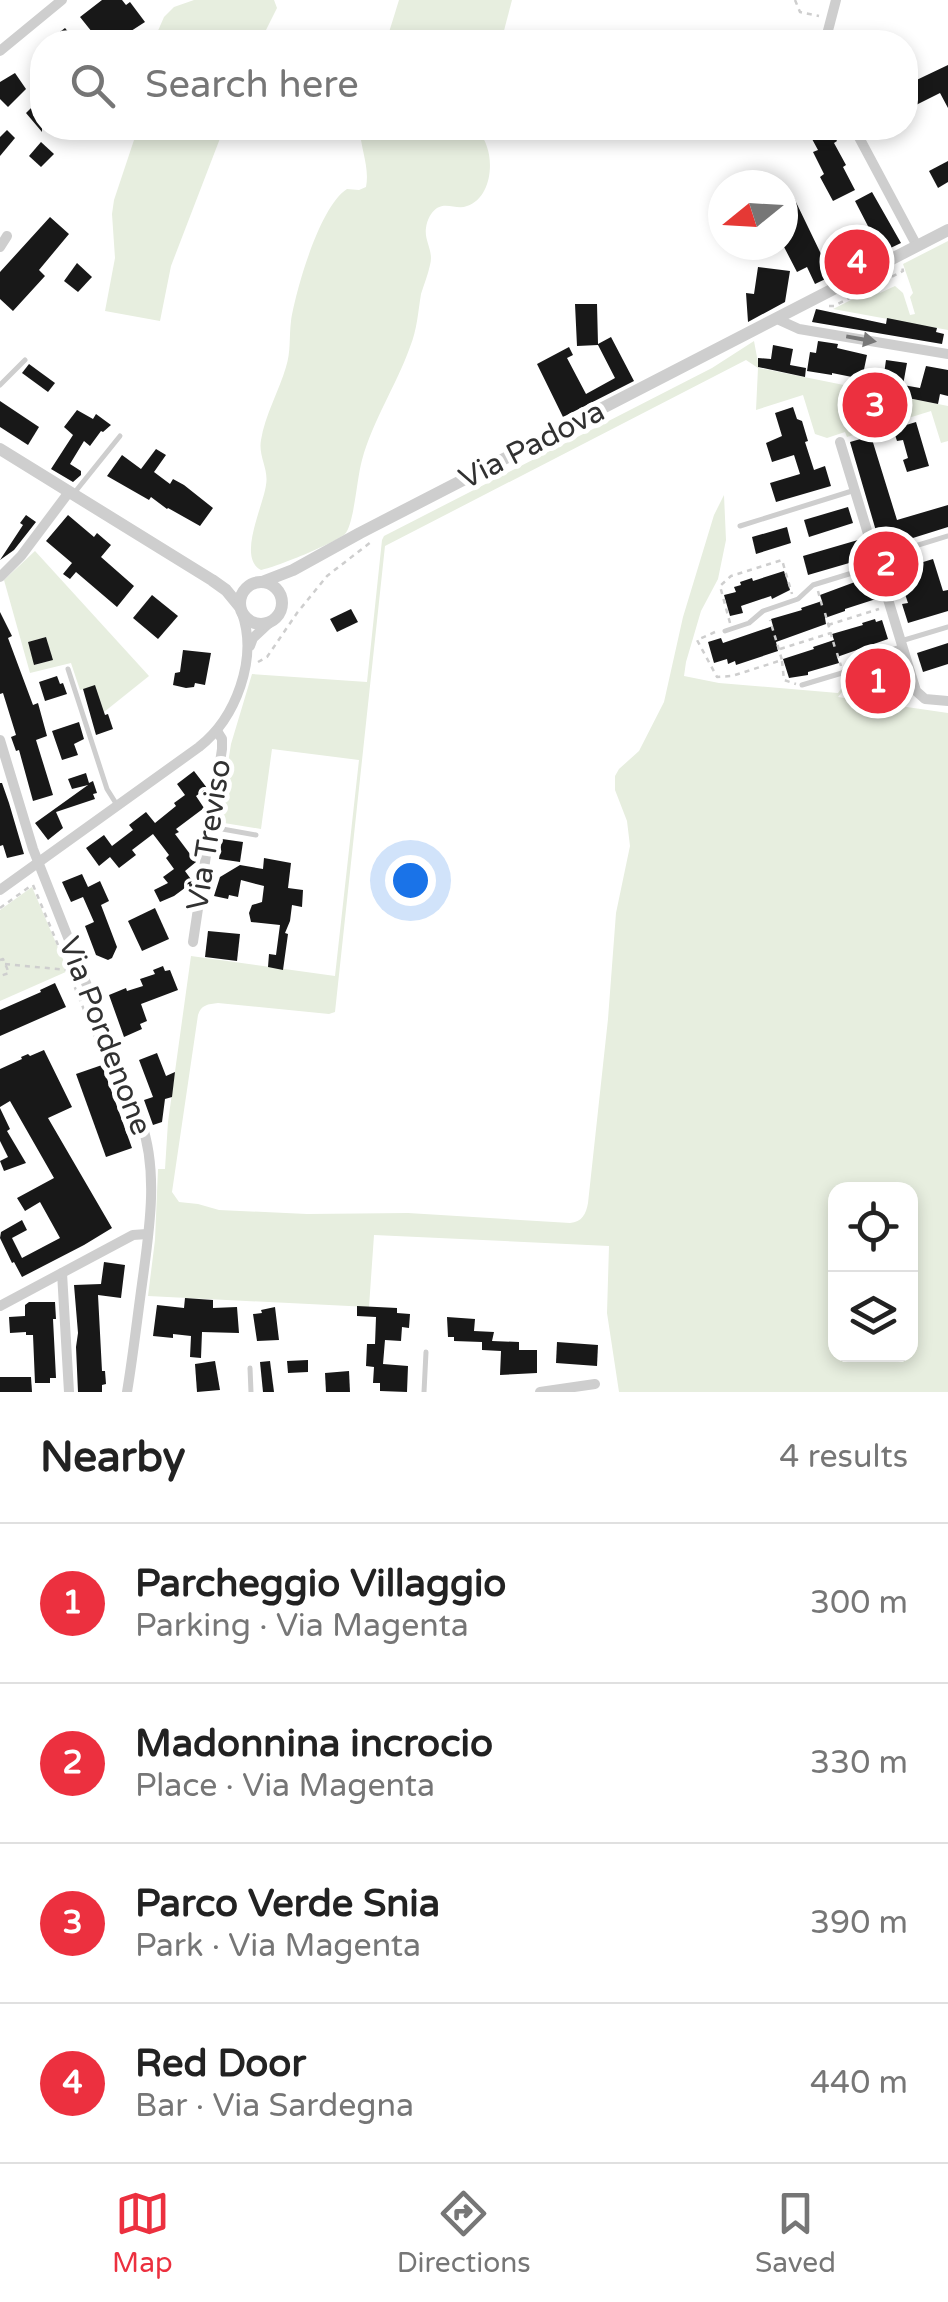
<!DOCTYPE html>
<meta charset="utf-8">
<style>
body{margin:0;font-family:"Varela Round",sans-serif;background:#f2f2f2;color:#222}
.controls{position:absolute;right:30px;bottom:30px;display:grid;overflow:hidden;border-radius:20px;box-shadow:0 5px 15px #0003}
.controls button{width:90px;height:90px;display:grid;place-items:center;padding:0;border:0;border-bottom:2px solid #e0e0e0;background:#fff;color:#222;font:50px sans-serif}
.compass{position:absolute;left:708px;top:170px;width:90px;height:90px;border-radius:50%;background:#fff;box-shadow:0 5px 15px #0003;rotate:252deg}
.you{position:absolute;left:410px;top:880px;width:35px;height:35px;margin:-25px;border:8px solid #fff;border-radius:50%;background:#1a73e8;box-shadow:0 0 0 15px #1a73e833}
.badge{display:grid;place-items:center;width:65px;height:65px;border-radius:50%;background:#ec303f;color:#fff;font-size:32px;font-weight:700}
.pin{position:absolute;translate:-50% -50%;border:5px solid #fff;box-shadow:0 2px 10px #0006}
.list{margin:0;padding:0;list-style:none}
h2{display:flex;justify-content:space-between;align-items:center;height:130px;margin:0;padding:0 40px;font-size:42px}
h2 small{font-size:32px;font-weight:400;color:#767676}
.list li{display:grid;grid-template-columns:65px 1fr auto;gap:30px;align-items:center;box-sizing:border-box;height:160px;padding:0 40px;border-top:2px solid #e0e0e0}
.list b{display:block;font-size:38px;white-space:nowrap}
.list p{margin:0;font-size:32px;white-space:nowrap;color:#767676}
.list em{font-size:32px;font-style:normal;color:#767676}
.icon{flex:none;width:55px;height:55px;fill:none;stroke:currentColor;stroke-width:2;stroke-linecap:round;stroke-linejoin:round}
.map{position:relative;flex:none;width:948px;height:1392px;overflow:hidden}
.search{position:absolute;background:#fff;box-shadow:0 5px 15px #0003;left:30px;right:30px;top:30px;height:110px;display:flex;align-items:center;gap:25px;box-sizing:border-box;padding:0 35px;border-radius:40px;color:#767676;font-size:38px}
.sheet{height:770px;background:#fff}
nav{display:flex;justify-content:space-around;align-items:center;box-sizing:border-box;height:140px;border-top:2px solid #e0e0e0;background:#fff;font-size:28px;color:#767676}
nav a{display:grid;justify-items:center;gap:5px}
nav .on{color:#ec303f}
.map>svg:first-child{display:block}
.green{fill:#e7eedf;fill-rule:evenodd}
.building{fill:#181818}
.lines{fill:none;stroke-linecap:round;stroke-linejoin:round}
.path{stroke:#cecece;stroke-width:2.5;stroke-dasharray:5 5;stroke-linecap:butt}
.service{stroke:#cecece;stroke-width:5}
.minor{stroke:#cecece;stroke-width:10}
.tertiary{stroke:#cecece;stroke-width:12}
.oneway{fill:#787878}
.labels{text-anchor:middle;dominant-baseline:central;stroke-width:10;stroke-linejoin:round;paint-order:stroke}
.street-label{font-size:30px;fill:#313131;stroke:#fff}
</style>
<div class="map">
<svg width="948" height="1392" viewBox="0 0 948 1392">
<rect width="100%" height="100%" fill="#fff"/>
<g class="green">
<path d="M194,0H274L277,8L260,42H153L164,17L174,7Z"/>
<path d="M399,0H512L501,42H386Z"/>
<path d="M138,128H224L171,266L160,321L105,311L115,258L112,214L114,200Z"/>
<path d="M360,128H475C480,134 485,139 487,147C494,167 489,199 467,206C457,210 447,202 437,208C431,212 427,220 426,228C424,241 434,251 430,265C428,275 424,284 421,294C418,312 417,330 410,347C396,386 373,420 362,460C357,477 354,525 345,534C335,543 274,568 261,570C237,558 263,507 266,485C269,469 258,456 261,440C265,415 279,391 286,367C291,352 289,337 291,321C296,289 320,206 347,189L359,190L366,187C370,167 360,148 360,128Z"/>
<path d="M948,241V330L833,309L875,288L880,293L895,286L903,293L910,315L915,314L910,297L913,293L903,264Z"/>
<path d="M754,341L759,368L948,406V441L941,443L931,411L847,437L845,432L827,438L815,434L803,395L756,410L758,368L746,360L385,546L335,1012L329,1014L218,1003C208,1004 201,1005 198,1015L172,1192L179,1202L198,1204L219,1210L307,1214L408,1213L570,1223C582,1222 586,1214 588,1203L608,1019L616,913L630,846L627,821L615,790V776L619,769L639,751L664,702L683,617L714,515L724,495L726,540L718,579L701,611L686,662L684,676L719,683L838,693L859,665L898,654V657L861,669L838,697L948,713V1392H619L607,1313L609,1246L374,1235L369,1307L148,1296L155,1240L158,1169H165L168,1122L191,956L335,976L359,760L272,749L261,829L224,823L220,815L231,744L252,674L367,682L382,540L384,536L712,368ZM836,1190H910V1354H836Z"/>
<path d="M35,551L149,676L104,712L95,686L80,690L71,663L30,673L4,580ZM46,637L52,660L35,665L28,642Z"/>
<path d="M32,887L68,971L0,1001V910Z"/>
</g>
<g class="building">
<path d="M102,0H122L126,5L130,2L145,22L114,42H100L80,17Z"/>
<path d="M65,28L77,42H47Z"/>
<path d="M948,65V108L940,93L906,110V85Z"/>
<path d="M15,73L26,89L8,107L0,99V82Z"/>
<path d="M42,103V132L26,113L35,104L38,108Z"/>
<path d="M806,128H830L837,141L834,143L846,165L843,167L855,190L833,201L820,177L824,174L813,152L818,150Z"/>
<path d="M7,130L15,138L0,156V137Z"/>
<path d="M41,142L54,154L41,167L29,156Z"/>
<path d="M948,161V182L938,188L929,171Z"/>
<path d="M872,192L901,243L815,284L807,267L797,272L783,245V204L794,198L822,256L870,230L855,201Z"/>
<path d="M50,217L69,234L39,270L45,276L13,311L0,299V272Z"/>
<path d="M77,263L92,277L78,292L64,281Z"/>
<path d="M758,267L790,271L785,302L748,322L746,293L754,294Z"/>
<path d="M575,304H597L598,344L611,337L634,381L563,417L537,364L569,347L573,355L567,358L586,394L615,378L598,345L577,346Z"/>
<path d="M816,309L886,324L887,318L937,328L936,332L944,334L942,344L812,322Z"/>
<path d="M818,341L838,344L837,348L867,355L862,379L832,373V375L807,371L810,352L816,353Z"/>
<path d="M773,345L793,349L790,365L806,368L805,377L758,367V358L771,359Z"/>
<path d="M886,360L907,363L903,385L920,388L926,366L948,370V396L940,394L938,404L873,391L874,382L881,383L883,381Z"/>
<path d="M29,364L55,383L48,392L22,373Z"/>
<path d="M0,401L39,427L28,445L0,427Z"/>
<path d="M793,407L797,419L802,421L808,441L805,442L814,470L825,466L831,486L776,502L770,483L800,474L794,455L772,462L766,443L782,436L775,413Z"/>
<path d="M77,410L93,419L96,414L111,425L103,432L101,431L90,446L84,441L70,464L81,471V475L73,482L51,469L73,435L64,427Z"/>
<path d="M916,422L929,466L907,472L903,460L908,458L903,440L897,441L893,429Z"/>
<path d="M871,436L897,520L948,505V527L881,548L850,442Z"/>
<path d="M156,449L166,455L154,472L170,484L173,479L184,485L213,508L200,526L168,508L167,509L151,497L149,500L107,476L122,455L141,469Z"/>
<path d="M848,507L853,523L809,537L804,520Z"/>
<path d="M26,515L36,522L14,550L0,560L23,525L20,523Z"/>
<path d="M68,515L94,537L97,533L111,545L101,557L134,586L117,607L76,572L70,579L63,574L72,563L46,541Z"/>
<path d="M787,527L791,543L756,554L752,537Z"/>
<path d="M858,540L863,559L808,575L803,556Z"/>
<path d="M933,559L943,591L948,590V611L908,623L902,604L908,603L897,570Z"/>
<path d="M784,571L790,590L772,599L771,596L741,606L743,613L730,616L724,595L736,592L734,587L741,585L740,582L752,578L753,581Z"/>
<path d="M863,579L864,582L870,580L876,599L845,609V611L825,618L826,624L776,642L778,651L736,665L735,661L728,664L727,659L714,663L708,642L721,638L723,643L773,626L771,619L802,610L801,608L822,601L820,595Z"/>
<path d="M152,595L178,616L158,639L133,618Z"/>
<path d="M351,609L358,622L337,632L330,619Z"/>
<path d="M0,612L12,636L8,638L33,705L38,703L47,736L36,740L53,795L33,801L19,750L16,751L11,737L16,735L3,693L0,694Z"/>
<path d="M875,619L876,622L882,620L888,639L837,657L839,663L808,672V675L789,678L783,659L814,649L813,647L834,640L832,634L863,625L862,623Z"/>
<path d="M46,637L53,660L34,665L28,642Z"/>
<path d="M948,643V664L923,672L917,653Z"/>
<path d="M183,650L211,653L205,685L195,683L194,687L186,688L173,685L175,673L180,672Z"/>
<path d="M57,676L60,684L63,683L67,694L45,701L39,682Z"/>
<path d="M95,685L105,715L108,714L113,729L96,735L83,689Z"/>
<path d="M79,722L84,739L74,744L78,755L62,760L52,731Z"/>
<path d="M194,771L207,788L196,796L204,808L176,829L179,832L175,834L196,862L185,871L193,882L174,896L160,902L154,890L168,883L163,877L174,869L166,858L169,855L153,834L132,850L136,855L119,868L110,857L99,866L86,848L104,835L112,846L133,830L129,825L146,812L155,823L176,806L174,803L185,795L177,784Z"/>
<path d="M86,773L89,783L93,781L97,793L93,794L95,799L56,812L63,828L48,840L35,823L88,785L72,789L68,779Z"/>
<path d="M0,783H2L9,803L24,854L7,858L3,845L0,846Z"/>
<path d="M222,839L243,842L240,862L219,859Z"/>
<path d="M264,858L291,863L288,888L303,890L302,907L292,905L290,921L285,933L288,934L283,970L268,967L269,954L276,955L280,925L251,922L249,913L252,905L262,902L264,886L241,880L238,897L229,895L228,899L214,896L220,877L240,865L263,869Z"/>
<path d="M82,874L88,887L100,881L109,901L101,905L117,947L112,958L108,960L96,955L85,926L94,922L83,897L71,902L62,882Z"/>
<path d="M155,908L169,939L142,951L128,921Z"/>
<path d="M208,931L240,934L237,961L205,957Z"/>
<path d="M163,966L165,971L170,970L178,990L141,1004L147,1021L140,1024L142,1029L124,1037L109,995L126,988L127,991L143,986L140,979L155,974L153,970Z"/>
<path d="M55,983L66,1007L0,1036V1010L41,992L40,990Z"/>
<path d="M44,1050L72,1107L48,1118L112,1228L84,1245L22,1277L14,1262L12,1263L0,1238L1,1232L22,1220L27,1230L12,1238L22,1258L60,1238L40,1202L25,1211L17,1198L54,1178L10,1101L0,1107V1069L22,1059L21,1057L28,1054L30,1056Z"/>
<path d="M157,1053L166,1076L175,1072L172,1097L165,1099L162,1122L153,1125L144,1100L153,1097L139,1060Z"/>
<path d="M102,1065L132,1148L106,1157L76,1074Z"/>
<path d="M0,1108L10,1129L7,1131L26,1163L4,1171L0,1161L8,1157L0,1141Z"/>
<path d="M104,1262L125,1265L121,1298L98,1295L102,1371H105L106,1384L102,1385V1392H78L76,1347L78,1333L74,1285L101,1284Z"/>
<path d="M185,1298L213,1300V1308L237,1307L239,1333L202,1332L201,1358L190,1357L191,1336L173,1334V1338L153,1336L157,1305L184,1308Z"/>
<path d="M29,1302H55L56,1319H53L56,1378H50V1383H35L33,1335H26V1332L10,1333L9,1317L25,1316V1305Z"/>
<path d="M357,1306L397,1308V1313L410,1314L409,1328L402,1327L401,1341L385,1340L383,1364L408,1366L407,1392L380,1391V1383H373L374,1367L366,1366L367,1344H375L376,1317L357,1316Z"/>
<path d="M275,1307L279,1340L257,1341L253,1314L262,1313L261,1310Z"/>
<path d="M447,1317L475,1319L474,1331L494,1332L492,1341L519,1342V1350H537V1373L500,1375L501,1351L482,1350V1342L454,1341V1337H448Z"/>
<path d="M557,1342L598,1345L597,1366L556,1363Z"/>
<path d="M308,1360V1372L288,1373L287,1361Z"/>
<path d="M215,1361L220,1390L197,1392L195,1364Z"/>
<path d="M270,1361L274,1392H263L260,1362Z"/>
<path d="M349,1371L350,1392H326L325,1373Z"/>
<path d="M0,1377H31L32,1392H0Z"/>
</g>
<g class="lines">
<g class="path">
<path d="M795,0L800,12L819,16"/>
<path d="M829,306H834L903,271L902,267"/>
<path d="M818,591L823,609"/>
<path d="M825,613L835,648"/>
<path d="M730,623L720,586L731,576L782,560L792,594"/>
<path d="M828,625L879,609"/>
<path d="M715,632L697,640L717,677L732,676L782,660L770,620"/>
<path d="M780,649L831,633"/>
<path d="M837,653L841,666"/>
<path d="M782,661L784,680L796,684"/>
<path d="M258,662L267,657L297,613L327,576L371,542"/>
<path d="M33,885L63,957"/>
<path d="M0,908L32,885"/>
<path d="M0,960L3,959L9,973L0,976"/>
<path d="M5,964L67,970L71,968"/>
<path d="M71,978L100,1049"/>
</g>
<g class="service">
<path d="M0,385L25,360"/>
<path d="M75,492L120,436"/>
<path d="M740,526L852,491"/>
<path d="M876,558L948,536"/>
<path d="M725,631L749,623L763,611L798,599L813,585L875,566"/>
<path d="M901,641L948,627"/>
<path d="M68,669L107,789L117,805"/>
<path d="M802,685L842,673L857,661L901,647"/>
<path d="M211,827L256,835"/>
<path d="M250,1368L251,1392"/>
<path d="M424,1392L426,1352"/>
</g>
<g class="minor">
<path d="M825,42L836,0"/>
<path d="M0,51L62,0"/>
<path d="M854,128L917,246"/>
<path d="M0,247L7,236"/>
<path d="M777,319L799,329L948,354"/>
<path d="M840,442L916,691L925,699L948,701"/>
<path d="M0,577L21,556L69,492"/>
<path d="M250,646L253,638L269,623"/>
<path d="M0,740L33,849L141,1122C159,1172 149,1232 142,1284C137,1320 133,1356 127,1392"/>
<path d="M0,890L199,747C236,718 258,659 242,613"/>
<path d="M193,942L222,749V739L217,731"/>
<path d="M62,1273L69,1392"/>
<path d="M0,1306L133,1235L147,1234"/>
<path d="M540,1392L595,1384"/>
</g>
<g class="tertiary">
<path d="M0,449L212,580L226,590L240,607"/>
<circle cx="261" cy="603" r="21"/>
<path d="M262,582L293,570L360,533L948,230"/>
</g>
</g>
<defs><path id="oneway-solid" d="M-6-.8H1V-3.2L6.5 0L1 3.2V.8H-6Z" transform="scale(2.5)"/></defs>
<use class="oneway" href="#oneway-solid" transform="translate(861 339) rotate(10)"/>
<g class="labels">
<g class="street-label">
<text transform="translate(532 445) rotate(-27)">Via Padova</text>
<text transform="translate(209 835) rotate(-81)">Via Treviso</text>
<text transform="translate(105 1036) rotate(69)">Via Pordenone</text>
</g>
</g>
</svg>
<div class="controls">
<button><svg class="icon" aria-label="locate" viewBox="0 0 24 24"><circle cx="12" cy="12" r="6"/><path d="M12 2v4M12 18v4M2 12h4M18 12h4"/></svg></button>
<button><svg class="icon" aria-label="layers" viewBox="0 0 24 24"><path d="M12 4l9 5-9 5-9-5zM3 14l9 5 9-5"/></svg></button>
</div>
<svg class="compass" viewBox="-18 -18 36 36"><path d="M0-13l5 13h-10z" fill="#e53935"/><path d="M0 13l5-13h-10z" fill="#767676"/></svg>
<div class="you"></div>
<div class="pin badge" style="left:878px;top:681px">1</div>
<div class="pin badge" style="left:886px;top:564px">2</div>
<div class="pin badge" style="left:875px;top:405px">3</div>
<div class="pin badge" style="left:857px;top:262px">4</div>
<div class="search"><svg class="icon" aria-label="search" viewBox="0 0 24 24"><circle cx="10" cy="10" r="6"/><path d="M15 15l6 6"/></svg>Search here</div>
</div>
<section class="sheet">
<h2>Nearby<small>4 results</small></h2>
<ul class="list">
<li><span class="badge">1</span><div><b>Parcheggio Villaggio</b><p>Parking · Via Magenta</p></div><em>300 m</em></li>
<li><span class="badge">2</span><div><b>Madonnina incrocio</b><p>Place · Via Magenta</p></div><em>330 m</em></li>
<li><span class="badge">3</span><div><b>Parco Verde Snia</b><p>Park · Via Magenta</p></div><em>390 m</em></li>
<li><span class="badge">4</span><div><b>Red Door</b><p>Bar · Via Sardegna</p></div><em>440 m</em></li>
</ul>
</section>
<nav>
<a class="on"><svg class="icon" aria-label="map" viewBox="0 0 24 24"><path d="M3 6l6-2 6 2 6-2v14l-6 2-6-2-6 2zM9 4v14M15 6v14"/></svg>Map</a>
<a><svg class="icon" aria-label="directions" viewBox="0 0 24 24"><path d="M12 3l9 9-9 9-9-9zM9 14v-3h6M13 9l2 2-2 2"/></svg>Directions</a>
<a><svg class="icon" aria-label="saved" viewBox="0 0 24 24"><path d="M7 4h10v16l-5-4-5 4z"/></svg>Saved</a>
</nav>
